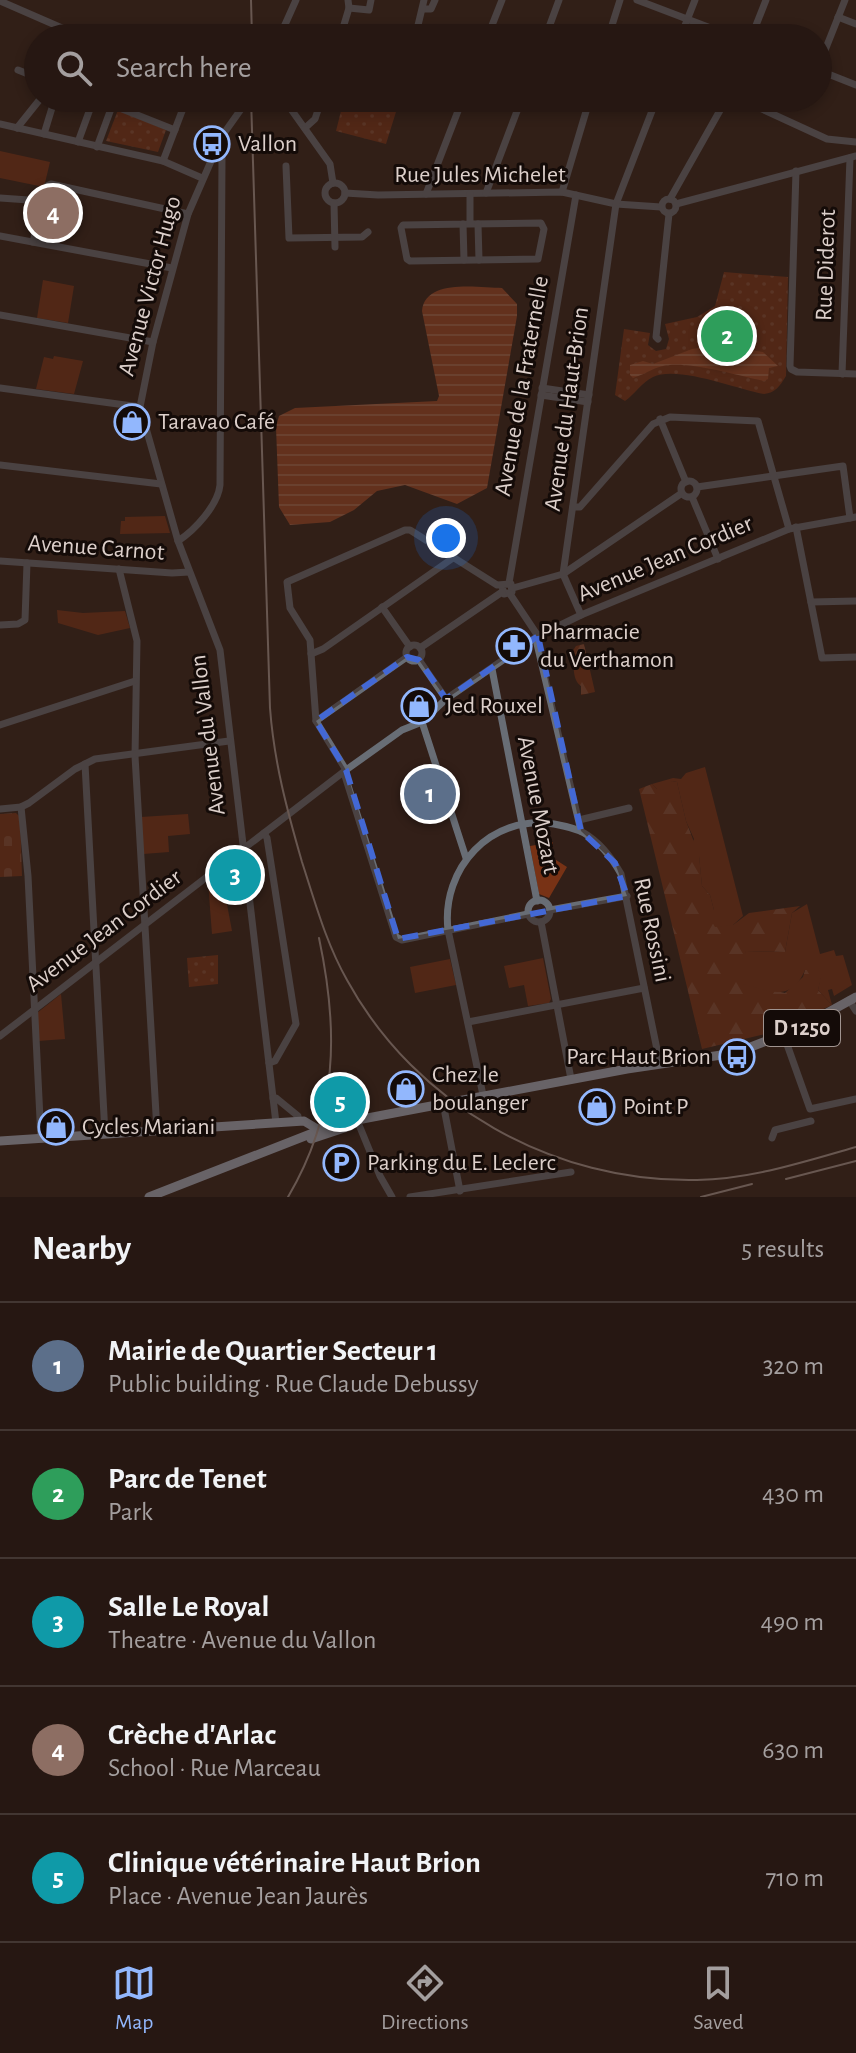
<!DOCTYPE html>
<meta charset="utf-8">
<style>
body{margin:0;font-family:"Alegreya Sans",sans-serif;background:#322420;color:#f1f3f6}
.you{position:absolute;left:446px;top:538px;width:28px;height:28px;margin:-20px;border:6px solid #fff;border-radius:50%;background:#1a73e8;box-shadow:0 0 0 12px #1a73e833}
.badge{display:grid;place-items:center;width:52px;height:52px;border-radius:50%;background:#92b7fd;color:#fff;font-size:26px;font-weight:700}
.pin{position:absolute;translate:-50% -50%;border:4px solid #fff;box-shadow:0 2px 8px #0006}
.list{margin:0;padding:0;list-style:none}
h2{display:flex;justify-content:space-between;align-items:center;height:104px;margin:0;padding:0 32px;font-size:34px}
h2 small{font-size:26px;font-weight:400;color:#a49f9f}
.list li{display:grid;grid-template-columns:52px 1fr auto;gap:24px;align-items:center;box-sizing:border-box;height:128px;padding:0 32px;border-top:2px solid #423632}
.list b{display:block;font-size:30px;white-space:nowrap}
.list p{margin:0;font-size:26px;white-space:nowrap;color:#a49f9f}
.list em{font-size:26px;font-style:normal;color:#a49f9f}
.icon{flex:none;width:44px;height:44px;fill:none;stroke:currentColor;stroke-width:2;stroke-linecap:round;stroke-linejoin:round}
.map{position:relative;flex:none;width:856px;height:1197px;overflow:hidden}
.search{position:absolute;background:#261712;box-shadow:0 4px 12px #0003;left:24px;right:24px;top:24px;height:88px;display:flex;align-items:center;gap:20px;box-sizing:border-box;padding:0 28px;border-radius:44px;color:#a49f9f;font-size:30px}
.sheet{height:744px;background:#261712}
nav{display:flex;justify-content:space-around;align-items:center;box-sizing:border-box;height:112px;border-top:2px solid #423632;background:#261712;font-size:22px;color:#a49f9f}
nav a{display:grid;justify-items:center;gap:4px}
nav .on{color:#92b7fd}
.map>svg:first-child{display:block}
.grass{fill:url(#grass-dots)}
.forest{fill:url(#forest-firs)}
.cemetery{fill:url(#cemetery-stones)}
.garden{fill:#783215}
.water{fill:url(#water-rules)}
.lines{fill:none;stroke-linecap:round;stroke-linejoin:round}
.minor{stroke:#686d75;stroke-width:7}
.major{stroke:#acb6c8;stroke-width:9}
.rail{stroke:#aa9b95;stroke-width:2}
.marked{fill:none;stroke:#4368d5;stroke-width:6;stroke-dasharray:16 10;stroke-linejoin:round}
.labels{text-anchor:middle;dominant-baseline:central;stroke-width:6;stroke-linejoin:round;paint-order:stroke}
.shield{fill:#140b08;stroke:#a09490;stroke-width:2}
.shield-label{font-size:22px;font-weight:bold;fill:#dccfca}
.poi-label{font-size:24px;fill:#dccfca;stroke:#140b08;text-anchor:start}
.street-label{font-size:24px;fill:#dccfca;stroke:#140b08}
</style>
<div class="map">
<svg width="856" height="1197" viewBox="0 0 856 1197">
<defs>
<pattern id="grass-dots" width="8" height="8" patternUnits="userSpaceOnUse" patternTransform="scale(2)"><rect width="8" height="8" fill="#783215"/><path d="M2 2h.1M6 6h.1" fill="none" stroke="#8b4f36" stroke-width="1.8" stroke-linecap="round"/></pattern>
<pattern id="forest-firs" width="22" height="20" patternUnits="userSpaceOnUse" patternTransform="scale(2)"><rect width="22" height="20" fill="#783215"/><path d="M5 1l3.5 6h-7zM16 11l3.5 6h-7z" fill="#8b4f36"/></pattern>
<pattern id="cemetery-stones" width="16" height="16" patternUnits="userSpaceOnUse" patternTransform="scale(2)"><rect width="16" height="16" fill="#783215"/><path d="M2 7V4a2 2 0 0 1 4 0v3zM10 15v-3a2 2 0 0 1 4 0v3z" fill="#8b4f36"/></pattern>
<pattern id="water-rules" width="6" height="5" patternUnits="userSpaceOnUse" patternTransform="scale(2)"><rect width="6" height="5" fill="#9f4824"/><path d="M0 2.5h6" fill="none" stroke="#b06a4d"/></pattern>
</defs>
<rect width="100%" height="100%" fill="#321f18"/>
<g class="grass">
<path d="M327,98L400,99L386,144L336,131L341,111L324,107Z"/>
<path d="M118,110L166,130L158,152L106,141Z"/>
<path d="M724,272L788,277L786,376C780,386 775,393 764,394C737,389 677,365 653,377C642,382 635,394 625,401L615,395L624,329L650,333L648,345L656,351L666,349L669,339L665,324L697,317L715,306Z"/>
<path d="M218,955V984L189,987L187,958Z"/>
</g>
<g class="forest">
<path d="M584,644L595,692L581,695V686C571,679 575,663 572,652L576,646Z"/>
<path d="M672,781L677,782L686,821L699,855L702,886L710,895L714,910L733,925L749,913L800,906L792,913L785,952L746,951L742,983L785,993L803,977L805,970H823L818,990L832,1005L773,1032L702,1049L639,789L652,784L657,789Z"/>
</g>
<path class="cemetery" d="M16,813L20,817L22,876L0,877V814Z"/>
<g class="garden">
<path d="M0,151L50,162L44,187L0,178Z"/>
<path d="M43,280L74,286L68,323L37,318Z"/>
<path d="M54,356L83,361L74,394L36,389L44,357L53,359Z"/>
<path d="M165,516L170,533L120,534L121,521H125V517Z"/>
<path d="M57,610L83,613L125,611L130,628L98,635L58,623Z"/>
<path d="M705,767L743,916L733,925L715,927L709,917L714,910L710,895L702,886L699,856L690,848L694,839L686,821L677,782L672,781L666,790L657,789L652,784L673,778L681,779L686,773Z"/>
<path d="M188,814L190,834L168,836L169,852L143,854L141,817Z"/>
<path d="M553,842V858L567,867L549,898L539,894L530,846Z"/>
<path d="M221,872L232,931L212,934L208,882Z"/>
<path d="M807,904L820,954L834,950L836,956L843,955L852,985L834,996L832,989L828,990L832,1005L818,990L822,970H805C791,1003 770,991 742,984V961L746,951L785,952L792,913Z"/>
<path d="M543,958L551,999L549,1003L528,1006L524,985L509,988L504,966Z"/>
<path d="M450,959L456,985L415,993L410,967Z"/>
<path d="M61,994L65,1039L38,1041L37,1013Z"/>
</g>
<g class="water">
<path d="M502,288L517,304V316L487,488L457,504L405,485L377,491L354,510L330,522L290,525L279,507L276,427L279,416L295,408L437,401L439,396L422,311C425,278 479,288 502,288Z"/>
<path d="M719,345L763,352L778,366L769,368L768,379L764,381C735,375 697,363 669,365C655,366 646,374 633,378L630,375V365L643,361L653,364L692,349Z"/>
</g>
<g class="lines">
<g class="minor">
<path d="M637,0L737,38"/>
<path d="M0,1L85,38"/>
<path d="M349,8L369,10L371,0"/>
<path d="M423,9H431L435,0"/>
<path d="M838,17L856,24"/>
<path d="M343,28L378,38"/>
<path d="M282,32L299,38"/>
<path d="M279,38L296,0"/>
<path d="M340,38L349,8L348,0"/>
<path d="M415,38L424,0"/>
<path d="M487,38L502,0"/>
<path d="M545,38L559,0"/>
<path d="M608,38L620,0"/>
<path d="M680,38L695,0"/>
<path d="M751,38L766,0"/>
<path d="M818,68L845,0"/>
<path d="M18,70L38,78"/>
<path d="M818,70L856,85"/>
<path d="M221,98L240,108"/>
<path d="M249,98L222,136L188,214L153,342L140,407L178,541L220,650L276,1123"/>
<path d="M283,98L330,164L333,183"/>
<path d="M409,98L435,104"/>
<path d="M738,98L827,139L856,142"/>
<path d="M112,105L175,130"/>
<path d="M0,124L163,161L202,178"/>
<path d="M17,128L41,98"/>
<path d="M305,128L315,119L322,98"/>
<path d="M44,134L55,98"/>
<path d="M78,142L94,98"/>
<path d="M97,147L115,98"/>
<path d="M163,161L187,98"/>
<path d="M286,166L289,238L362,237L368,232"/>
<path d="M796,171L790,366L791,369L797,372L856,374"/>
<circle cx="335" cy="193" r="10"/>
<path d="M562,192L590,98"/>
<path d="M345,193L378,195L562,192L616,204L661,207"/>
<path d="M486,193L522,98"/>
<path d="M426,194L463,98"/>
<path d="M470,194V224L403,225L401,228L407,259L410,261L538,259L544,229L541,223L470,224"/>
<path d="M0,198L43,201L47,186L51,184L188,214"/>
<circle cx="669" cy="206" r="7"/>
<path d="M670,199L727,98"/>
<path d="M334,203L335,247"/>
<path d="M676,204L856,156"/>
<path d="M463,224L464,260"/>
<path d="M478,224L479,260"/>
<path d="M0,236L172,268"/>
<path d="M33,242L43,201"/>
<path d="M0,315L153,342"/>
<path d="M658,339L656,337L669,214"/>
<path d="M842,374L850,158"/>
<path d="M0,388L140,407"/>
<path d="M542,388L589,395"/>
<path d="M541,395L588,402"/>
<path d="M660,419L686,482"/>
<path d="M0,465L161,484"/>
<circle cx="689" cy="489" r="8"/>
<path d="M697,487L843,466L850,518"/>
<path d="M692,497L718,559"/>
<path d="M573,507H580L653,424L670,417L758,421L789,529"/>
<path d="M796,527L822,658L856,657"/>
<path d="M178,541C195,530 218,505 220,485L222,158L214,152"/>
<path d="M0,561L172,573L189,572"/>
<path d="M119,569L137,641L135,756L157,1131"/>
<path d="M509,583L576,195"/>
<path d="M502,586L504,594L512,592L511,584L497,585L410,530H405L287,582L290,608L310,640L316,721L346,770L345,776L396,937L402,940L528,914"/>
<path d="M513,588L563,574L682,493"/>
<path d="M510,594L538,636L537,644L581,831"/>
<path d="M811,602L856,601"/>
<path d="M382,607L410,647"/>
<path d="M581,615L563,574L616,204L657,98"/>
<path d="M0,625L18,624L25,620L27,563"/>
<circle cx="414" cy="653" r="8"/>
<path d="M420,648L502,592"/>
<path d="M311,654L323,649L453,558"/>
<path d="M419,660L446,699"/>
<path d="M492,669L537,901"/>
<path d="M316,721L407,657"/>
<path d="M422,722L466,858"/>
<path d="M0,725L135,681"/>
<path d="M85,764L105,1134"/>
<path d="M21,807L28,876L41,1139"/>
<path d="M0,809L21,807L29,803L75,769L95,759L229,741"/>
<path d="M579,820L629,808"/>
<path d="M264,833L267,838L296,1024L275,1061L269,1063"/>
<circle cx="539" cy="911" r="11"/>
<path d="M550,910L627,896"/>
<path d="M541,922L571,1079"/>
<path d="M849,1000L856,1011"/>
<path d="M468,1022L644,988"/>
<path d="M0,1036L346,770L402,730L422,722L446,699L538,636L581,615L789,529L856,517"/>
<path d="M784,1036L810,1109L856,1099"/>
<path d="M483,1095L448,930C441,868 491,814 554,824C565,826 575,828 584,833C601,843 612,858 621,874L660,1064"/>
<path d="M273,1098H276L298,1116V1121"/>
<path d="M443,1103L460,1191"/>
<path d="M357,1120L380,1176L392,1197"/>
<path d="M772,1138L775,1130L811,1121"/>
<path d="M410,1197L571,1172"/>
</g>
<g class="major">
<path d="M311,1139L350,1126L356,1121"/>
<path d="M0,1141L304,1121L319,1130"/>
<path d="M149,1197L346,1120H357L627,1069L735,1053L800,1028L856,997"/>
</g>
<g class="rail">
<path d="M251,0L252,38"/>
<path d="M251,98L270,708C274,762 287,810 302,862C315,902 326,943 347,980C416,1106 554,1183 697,1180C751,1179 804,1162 856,1147"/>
<path d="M786,1179L856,1161"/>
<path d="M288,1197C338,1112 339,1032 319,938"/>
<path d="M701,1197L752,1184"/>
</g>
</g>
<path d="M0 0H856V1197H0ZM538,636L581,831L615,863L627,896L398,939L346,770L316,721L407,657L419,660L446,699Z" fill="#321f18" fill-opacity=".55" fill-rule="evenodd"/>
<path class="marked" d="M538,636L581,831L615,863L627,896L398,939L346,770L316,721L407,657L419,660L446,699Z"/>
<defs>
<symbol id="bus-ring" viewBox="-11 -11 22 22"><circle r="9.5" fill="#140b08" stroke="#92b7fd" stroke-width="1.5"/><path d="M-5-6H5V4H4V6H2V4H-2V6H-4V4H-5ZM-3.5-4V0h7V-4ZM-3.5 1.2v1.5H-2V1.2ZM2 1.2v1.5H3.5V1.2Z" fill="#92b7fd"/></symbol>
<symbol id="shop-ring" viewBox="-11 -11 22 22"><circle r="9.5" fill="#140b08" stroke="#92b7fd" stroke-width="1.5"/><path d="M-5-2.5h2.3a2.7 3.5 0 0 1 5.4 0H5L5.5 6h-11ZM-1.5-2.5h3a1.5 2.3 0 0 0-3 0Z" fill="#92b7fd"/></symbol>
<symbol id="pharmacy-ring" viewBox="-11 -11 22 22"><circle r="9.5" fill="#140b08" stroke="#92b7fd" stroke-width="1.5"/><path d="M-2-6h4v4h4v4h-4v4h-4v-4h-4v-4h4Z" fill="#92b7fd"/></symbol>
<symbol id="parking-ring" viewBox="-11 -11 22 22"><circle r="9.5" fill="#140b08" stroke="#92b7fd" stroke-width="1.5"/><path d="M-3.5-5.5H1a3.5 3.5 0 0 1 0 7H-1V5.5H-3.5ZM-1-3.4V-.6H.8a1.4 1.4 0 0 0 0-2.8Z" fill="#92b7fd"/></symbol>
</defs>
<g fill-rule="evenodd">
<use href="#bus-ring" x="192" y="124" width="40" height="40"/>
<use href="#shop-ring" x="112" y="402" width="40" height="40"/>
<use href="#pharmacy-ring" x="494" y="626" width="40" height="40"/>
<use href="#shop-ring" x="399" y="686" width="40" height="40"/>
<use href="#bus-ring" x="717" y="1037" width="40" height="40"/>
<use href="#shop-ring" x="386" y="1069" width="40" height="40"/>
<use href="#shop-ring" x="577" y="1087" width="40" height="40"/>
<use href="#shop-ring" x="36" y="1107" width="40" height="40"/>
<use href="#parking-ring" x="321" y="1143" width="40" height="40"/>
</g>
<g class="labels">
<rect class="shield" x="764" y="1010" width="76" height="36" rx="6"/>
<g class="shield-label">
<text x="802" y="1028">D 1250</text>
</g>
<g class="poi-label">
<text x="238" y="144">Vallon</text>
<text x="158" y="422">Taravao Café</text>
<text x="540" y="632">Pharmacie<tspan x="540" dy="28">du Verthamon</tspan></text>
<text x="445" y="706">Jed Rouxel</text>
<text x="711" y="1057" text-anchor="end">Parc Haut Brion</text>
<text x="432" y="1075">Chez le<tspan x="432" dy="28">boulanger</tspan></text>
<text x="623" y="1107">Point P</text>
<text x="82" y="1127">Cycles Mariani</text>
<text x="367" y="1163">Parking du E. Leclerc</text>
</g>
<g class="street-label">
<text x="480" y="175">Rue Jules Michelet</text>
<text transform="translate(826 265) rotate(-88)">Rue Diderot</text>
<text transform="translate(150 286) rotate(-75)">Avenue Victor Hugo</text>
<text transform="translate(522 386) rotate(-80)">Avenue de la Fraternelle</text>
<text transform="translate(567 409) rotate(-82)">Avenue du Haut-Brion</text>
<text transform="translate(96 548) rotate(4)">Avenue Carnot</text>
<text transform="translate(665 559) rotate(-23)">Avenue Jean Cordier</text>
<text transform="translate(208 735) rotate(-97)">Avenue du Vallon</text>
<text transform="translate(538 805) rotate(79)">Avenue Mozart</text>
<text transform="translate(652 930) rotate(78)">Rue Rossini</text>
<text transform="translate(104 931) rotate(-37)">Avenue Jean Cordier</text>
</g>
</g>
</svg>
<div class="you"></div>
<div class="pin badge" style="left:430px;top:794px;background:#5c6f8a">1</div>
<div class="pin badge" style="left:727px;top:336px;background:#2e9e5b">2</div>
<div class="pin badge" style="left:235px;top:875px;background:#0f9aa8">3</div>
<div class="pin badge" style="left:53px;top:213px;background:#8d6e63">4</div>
<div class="pin badge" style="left:340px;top:1102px;background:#0f9aa8">5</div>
<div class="search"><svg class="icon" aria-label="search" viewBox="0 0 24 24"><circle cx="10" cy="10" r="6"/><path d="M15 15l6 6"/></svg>Search here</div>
</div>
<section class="sheet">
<h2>Nearby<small>5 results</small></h2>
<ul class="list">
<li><span class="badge" style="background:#5c6f8a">1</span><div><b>Mairie de Quartier Secteur 1</b><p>Public building · Rue Claude Debussy</p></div><em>320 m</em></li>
<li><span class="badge" style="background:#2e9e5b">2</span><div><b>Parc de Tenet</b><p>Park</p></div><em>430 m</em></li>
<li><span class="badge" style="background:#0f9aa8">3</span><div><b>Salle Le Royal</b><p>Theatre · Avenue du Vallon</p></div><em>490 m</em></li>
<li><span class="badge" style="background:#8d6e63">4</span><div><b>Crèche d'Arlac</b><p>School · Rue Marceau</p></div><em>630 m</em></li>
<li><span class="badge" style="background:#0f9aa8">5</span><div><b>Clinique vétérinaire Haut Brion</b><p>Place · Avenue Jean Jaurès</p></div><em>710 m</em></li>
</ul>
</section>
<nav>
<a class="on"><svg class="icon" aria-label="map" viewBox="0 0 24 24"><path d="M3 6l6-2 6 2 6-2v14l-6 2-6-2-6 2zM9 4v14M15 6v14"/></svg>Map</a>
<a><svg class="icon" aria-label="directions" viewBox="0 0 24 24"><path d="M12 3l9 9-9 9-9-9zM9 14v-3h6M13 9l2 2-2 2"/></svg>Directions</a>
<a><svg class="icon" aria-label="saved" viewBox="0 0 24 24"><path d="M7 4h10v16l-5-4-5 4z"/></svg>Saved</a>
</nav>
